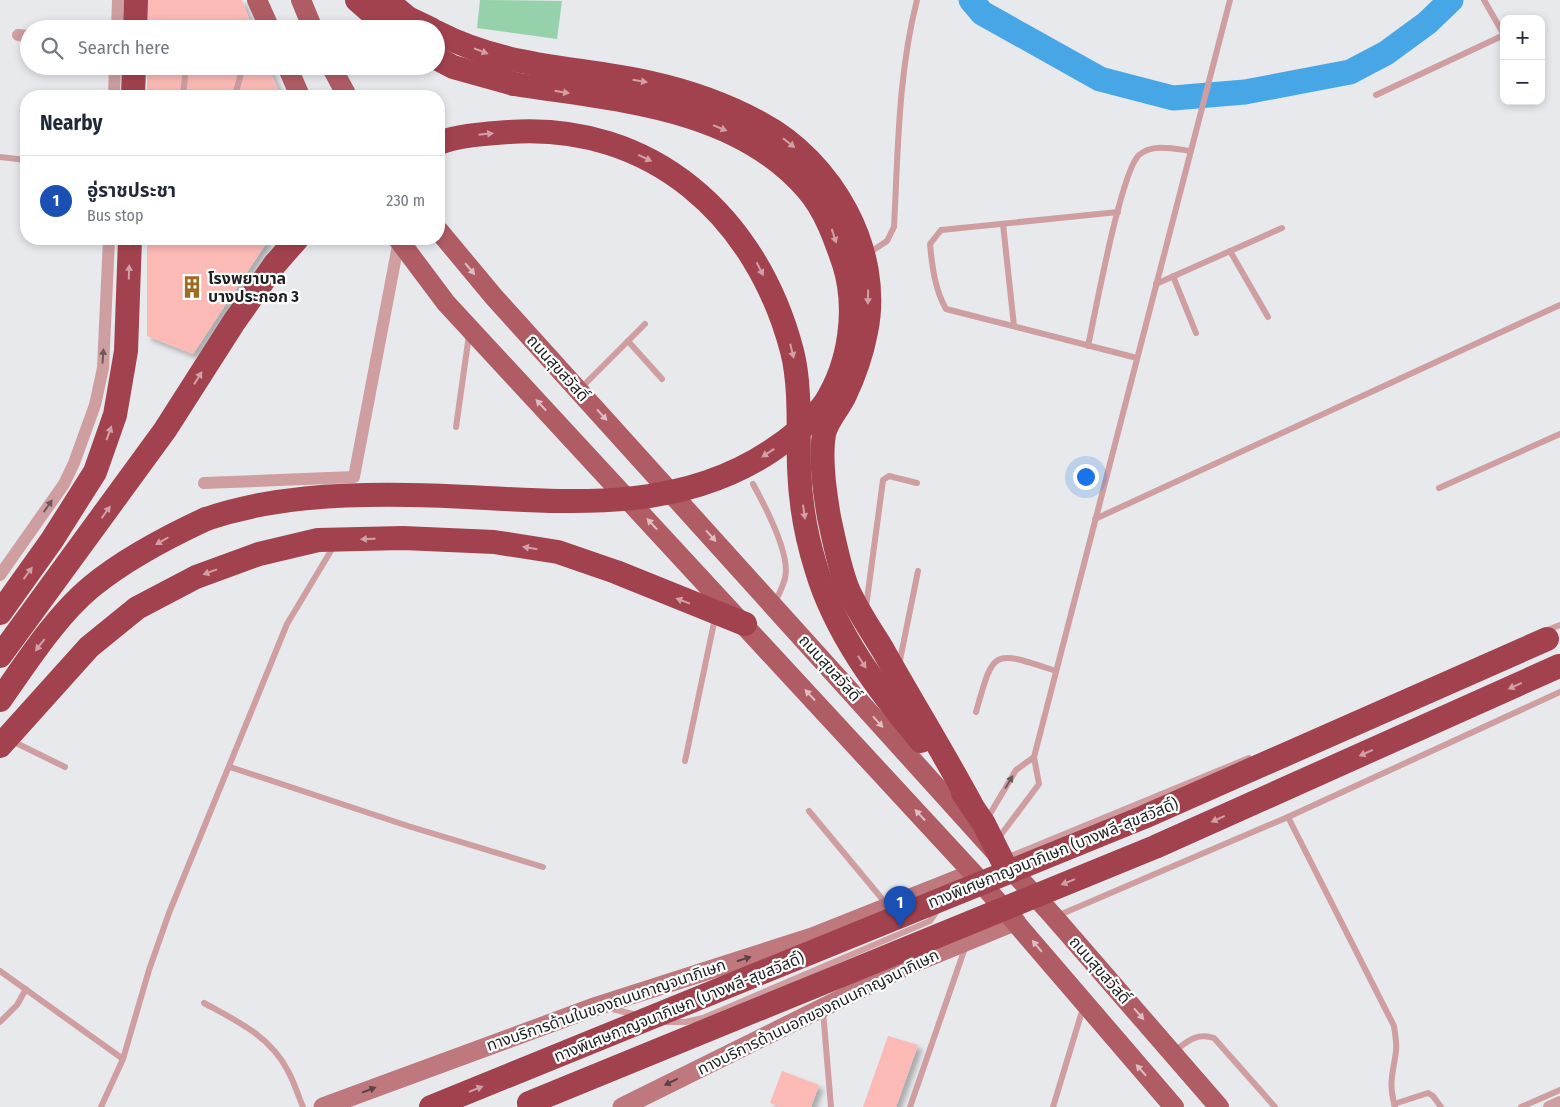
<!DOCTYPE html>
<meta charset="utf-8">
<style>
body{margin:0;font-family:"Fira Sans Condensed","Noto Sans Thai",sans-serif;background:#f2f2f3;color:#1f2937}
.controls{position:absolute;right:15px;top:15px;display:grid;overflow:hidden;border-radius:10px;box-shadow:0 2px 8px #0003}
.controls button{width:45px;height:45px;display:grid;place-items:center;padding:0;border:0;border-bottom:1px solid #e0e1e3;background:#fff;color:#1f2937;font:25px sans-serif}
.you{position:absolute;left:1085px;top:476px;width:18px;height:18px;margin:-12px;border:4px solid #fff;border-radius:50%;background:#1a73e8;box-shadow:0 0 0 8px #1a73e833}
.badge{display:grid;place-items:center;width:32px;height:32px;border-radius:50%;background:#7c3aed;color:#fff;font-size:16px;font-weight:700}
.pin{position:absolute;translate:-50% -41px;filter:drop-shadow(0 1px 2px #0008)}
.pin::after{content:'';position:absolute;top:26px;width:18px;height:15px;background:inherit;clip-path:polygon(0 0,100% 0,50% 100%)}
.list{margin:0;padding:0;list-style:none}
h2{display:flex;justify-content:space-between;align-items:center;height:65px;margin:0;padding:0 20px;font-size:21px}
h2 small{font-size:16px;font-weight:400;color:#747a83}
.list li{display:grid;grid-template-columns:32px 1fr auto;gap:15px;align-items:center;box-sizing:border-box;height:90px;padding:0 20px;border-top:1px solid #e0e1e3}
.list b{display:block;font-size:19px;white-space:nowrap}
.list p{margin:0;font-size:16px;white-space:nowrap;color:#747a83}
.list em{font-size:16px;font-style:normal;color:#747a83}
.icon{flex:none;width:28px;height:28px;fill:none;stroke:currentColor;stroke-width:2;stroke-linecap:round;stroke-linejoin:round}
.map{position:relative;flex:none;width:1560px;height:1107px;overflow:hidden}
.search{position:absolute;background:#fff;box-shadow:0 2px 8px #0003;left:20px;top:20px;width:425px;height:55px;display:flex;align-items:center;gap:12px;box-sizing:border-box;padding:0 18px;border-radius:28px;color:#747a83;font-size:19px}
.panel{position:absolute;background:#fff;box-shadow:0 2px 8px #0003;left:20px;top:90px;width:425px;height:155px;border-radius:20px}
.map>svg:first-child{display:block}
.green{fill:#95d2ac}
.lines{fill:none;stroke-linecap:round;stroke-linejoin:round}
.river{stroke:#47a7e6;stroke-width:25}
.building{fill:#fcbab6;filter:url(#shadow)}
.lane{stroke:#ce9ea1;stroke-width:6}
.street{stroke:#ce9ea1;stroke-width:12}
.secondary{stroke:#be787e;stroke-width:19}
.primary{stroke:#b05c65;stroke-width:20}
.highway{stroke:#a3424f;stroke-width:24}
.highway-bridge{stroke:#a3424f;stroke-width:24}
.oneway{fill:#d1a0a7}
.oneway2{fill:#dfbec1}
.oneway3{fill:#6d585a}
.oneway4{fill:#5d4245}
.labels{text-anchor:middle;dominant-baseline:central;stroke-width:4.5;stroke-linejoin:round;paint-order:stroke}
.poi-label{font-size:16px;font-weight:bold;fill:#1d1e1f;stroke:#fff;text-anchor:start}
.street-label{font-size:16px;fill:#1d1e1f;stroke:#fff}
</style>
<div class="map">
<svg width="1560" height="1107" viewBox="0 0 1560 1107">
<defs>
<filter id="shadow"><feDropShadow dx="4.5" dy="4.5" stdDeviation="2.5" flood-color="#0004"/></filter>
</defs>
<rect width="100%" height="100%" fill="#e7e9ec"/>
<path class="green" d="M480,0L562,1L557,39L477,28Z"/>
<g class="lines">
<path class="river" d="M971,0L982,13L1100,79L1173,98L1245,92L1350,72L1386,53L1427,23L1451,0"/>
</g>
<g class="building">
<path d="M146,0H242L253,29H147Z"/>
<path d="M147,66H268L281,96H147Z"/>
<path d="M147,239H269L193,354L147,336Z"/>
<path d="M888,1036L918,1045L896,1107H863Z"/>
<path d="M782,1071L819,1085L811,1107H780L770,1103Z"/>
</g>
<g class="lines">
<g class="lane">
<path d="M246,29L264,25"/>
<path d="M1376,95L1504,35L1484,0"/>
<path d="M183,96L186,66"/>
<path d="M235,96L241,73L251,66"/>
<path d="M0,157L26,160"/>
<path d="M1118,212L941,230L930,244C932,266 935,290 946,309L1137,358"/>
<path d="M1003,224L1014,326"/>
<path d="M161,239L171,242L179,239"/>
<path d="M1230,251L1268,317"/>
<path d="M866,255L887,241L894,227C898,152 898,74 917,0"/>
<path d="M1173,276L1196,333"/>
<path d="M1156,284L1282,228"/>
<path d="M628,341L662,379"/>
<path d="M1088,346C1095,314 1121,171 1139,155C1153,143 1175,149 1191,151"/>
<path d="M580,389L645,324"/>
<path d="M456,427L469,335"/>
<path d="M753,484C764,504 791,555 785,578C783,587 778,595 775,603"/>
<path d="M1439,488L1560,434"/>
<path d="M1095,519L1560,305"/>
<path d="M866,607L883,480L889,476L917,483"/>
<path d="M1545,631L1560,625"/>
<path d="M899,665L918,571"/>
<path d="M976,712C994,648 992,650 1056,671"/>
<path d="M12,741L65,767"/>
<path d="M1034,757L1230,0"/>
<path d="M685,761L715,618"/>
<path d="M230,767L408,826L543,867"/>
<path d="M809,811L888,906"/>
<path d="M1288,817L1394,1026C1395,1034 1397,1043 1396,1051C1393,1075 1388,1081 1395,1107"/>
<path d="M987,819L1016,770L1034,757L1039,784L997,840"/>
<path d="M1006,858L1249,758"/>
<path d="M1057,916L1288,817L1560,692"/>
<path d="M0,971L123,1059"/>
<path d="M204,1003C237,1021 270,1036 288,1071C294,1082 298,1095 303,1107"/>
<path d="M608,1008L637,1015"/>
<path d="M823,1011L831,1107"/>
<path d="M0,1022L17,1005L26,989"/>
<path d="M664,1022H685L703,1018L930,921L939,908"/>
<path d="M1173,1052C1187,1042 1196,1032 1214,1038L1275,1107"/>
<path d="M1394,1104L1428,1093L1433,1096L1441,1107"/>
<path d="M101,1107L123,1059L149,970L169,913L287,624L335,544"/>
<path d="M910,1107L966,945"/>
<path d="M1053,1107L1083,1008"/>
<path d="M1521,1107L1560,1090"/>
</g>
<g class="street">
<path d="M117,29L118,0"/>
<path d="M18,35L29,36"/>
<path d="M114,96L115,66"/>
<path d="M204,483L354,477L399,240"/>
<path d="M0,575L64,484L74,463L95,405L103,368L109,239"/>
<path d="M1549,1107L1560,1102"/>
</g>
<g class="secondary">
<path d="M323,1107L597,1006L812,937L973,873"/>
<path d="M622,1107L907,966L1016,921"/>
</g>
<g class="primary">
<path d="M257,0L270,29"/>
<path d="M301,0L313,29"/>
<path d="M287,66L300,96"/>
<path d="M331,66L347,96"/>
<path d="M439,231L494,297L1054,917L1219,1107"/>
<path d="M398,239L446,303L973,873L1174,1107"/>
</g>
<g class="highway">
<path d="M357,0L390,29"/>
<path d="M386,0L408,18L431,29"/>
<path d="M135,29L136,0"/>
<path d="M436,32C507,69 576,66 651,83C687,91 727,105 760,123C832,161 883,251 866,332C862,353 854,376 845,395C839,408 827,420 824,434C820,457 825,494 829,517C834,540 839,566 847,587C856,609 871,630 883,650C912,702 943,752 971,804"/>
<path d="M436,58L453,67L514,84"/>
<path d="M133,96L134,66"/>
<path d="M439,143C460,135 486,134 509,132C652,122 757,217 792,351C801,386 798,431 799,467C800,500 806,536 816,568C835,633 878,690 921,741"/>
<path d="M0,613L52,540L95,472L115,415L126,351L130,239"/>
<path d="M0,656L165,430L234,322L275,264L297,239"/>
<path d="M0,700C26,663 56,616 91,587C125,559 165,538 206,519"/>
<path d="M0,746L89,647L137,608L196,577L259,554L318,540L403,538L494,542L558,552L616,572L745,624"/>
<path d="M963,793L984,824L1002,860"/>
</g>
<g class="highway-bridge">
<path d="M206,519C271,497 339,494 408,495C531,496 661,524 771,451C788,440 813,420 825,403C850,364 858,309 844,264C835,238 826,211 807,189C735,106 615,100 514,84"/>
<path d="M529,1103L1155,847L1559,666"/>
<path d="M431,1107L1144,817L1547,639"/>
</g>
</g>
<defs><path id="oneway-solid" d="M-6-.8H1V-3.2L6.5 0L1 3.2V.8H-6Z" transform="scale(1.25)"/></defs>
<g class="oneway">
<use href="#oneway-solid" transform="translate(481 51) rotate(21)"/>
<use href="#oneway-solid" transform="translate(640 81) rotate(9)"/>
<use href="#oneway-solid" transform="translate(562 92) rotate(9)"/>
<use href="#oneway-solid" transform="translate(720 128) rotate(22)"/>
<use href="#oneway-solid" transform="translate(486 134) rotate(-6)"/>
<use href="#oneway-solid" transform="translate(789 143) rotate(38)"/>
<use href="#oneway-solid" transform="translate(645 158) rotate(25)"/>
<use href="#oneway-solid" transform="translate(834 236) rotate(72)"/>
<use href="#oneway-solid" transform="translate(760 269) rotate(63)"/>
<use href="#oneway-solid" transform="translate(129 272) rotate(-88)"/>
<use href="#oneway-solid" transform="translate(868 297) rotate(91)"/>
<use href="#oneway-solid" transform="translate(792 351) rotate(76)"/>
<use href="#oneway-solid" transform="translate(198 378) rotate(-58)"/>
<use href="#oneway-solid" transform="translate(109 433) rotate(-70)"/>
<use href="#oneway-solid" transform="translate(768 453) rotate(147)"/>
<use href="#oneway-solid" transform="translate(106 512) rotate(-54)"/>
<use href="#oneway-solid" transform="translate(804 512) rotate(82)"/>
<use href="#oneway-solid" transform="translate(368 539) rotate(178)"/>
<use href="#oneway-solid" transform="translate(162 541) rotate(150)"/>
<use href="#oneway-solid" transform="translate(530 548) rotate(-171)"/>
<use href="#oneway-solid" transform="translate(210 572) rotate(160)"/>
<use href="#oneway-solid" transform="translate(28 573) rotate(-54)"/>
<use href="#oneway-solid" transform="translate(683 601) rotate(-159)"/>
<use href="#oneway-solid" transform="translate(40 645) rotate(128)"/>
<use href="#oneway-solid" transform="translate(862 662) rotate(57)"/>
<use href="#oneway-solid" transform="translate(1515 686) rotate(156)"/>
<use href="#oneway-solid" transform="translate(1366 753) rotate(156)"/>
<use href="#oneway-solid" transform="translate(1218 819) rotate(156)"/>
<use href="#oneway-solid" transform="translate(1068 882) rotate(158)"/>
<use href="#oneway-solid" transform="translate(476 1089) rotate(-22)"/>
</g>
<g class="oneway2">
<use href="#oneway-solid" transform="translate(470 269) rotate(50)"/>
<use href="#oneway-solid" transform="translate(541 405) rotate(-133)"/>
<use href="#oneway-solid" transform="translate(602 415) rotate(48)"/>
<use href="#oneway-solid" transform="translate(652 524) rotate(-133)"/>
<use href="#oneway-solid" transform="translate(711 536) rotate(48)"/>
<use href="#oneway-solid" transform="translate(810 695) rotate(-133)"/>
<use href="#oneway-solid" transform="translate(878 722) rotate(48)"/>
<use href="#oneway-solid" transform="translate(920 815) rotate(-133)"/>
<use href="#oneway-solid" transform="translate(1037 946) rotate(-130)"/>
<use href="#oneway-solid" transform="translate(1139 1014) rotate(49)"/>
<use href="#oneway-solid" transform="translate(1141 1070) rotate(-132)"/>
</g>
<g class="oneway3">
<use href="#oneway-solid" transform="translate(103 356) rotate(-86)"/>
<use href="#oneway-solid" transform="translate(48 506) rotate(-55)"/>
<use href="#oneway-solid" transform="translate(1009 782) rotate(-59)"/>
</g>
<g class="oneway4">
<use href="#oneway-solid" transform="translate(744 959) rotate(-18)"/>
<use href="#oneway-solid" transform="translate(671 1082) rotate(154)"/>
<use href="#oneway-solid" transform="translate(369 1090) rotate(-21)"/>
</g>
<defs>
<symbol id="building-bare" viewBox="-9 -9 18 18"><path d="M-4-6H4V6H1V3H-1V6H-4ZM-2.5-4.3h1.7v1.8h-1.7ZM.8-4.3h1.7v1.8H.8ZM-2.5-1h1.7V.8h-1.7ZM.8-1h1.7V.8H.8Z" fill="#9d6a21" stroke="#fff" stroke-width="2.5" paint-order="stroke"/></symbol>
</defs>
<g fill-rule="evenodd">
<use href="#building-bare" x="176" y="271" width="32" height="32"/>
</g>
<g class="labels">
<g class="poi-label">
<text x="208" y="278">โรงพยาบาล<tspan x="208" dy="18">บางประกอก 3</tspan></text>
</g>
<g class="street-label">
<text transform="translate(558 368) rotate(48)">ถนนสุขสวัสดิ์</text>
<text transform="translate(830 668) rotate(48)">ถนนสุขสวัสดิ์</text>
<text transform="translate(1053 853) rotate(-22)">ทางพิเศษกาญจนาภิเษก (บางพลี-สุขสวัสดิ์)</text>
<text transform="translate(1100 970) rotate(49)">ถนนสุขสวัสดิ์</text>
<text transform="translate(606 1005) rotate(-19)">ทางบริการด้านในของถนนกาญจนาภิเษก</text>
<text transform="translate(679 1007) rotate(-22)">ทางพิเศษกาญจนาภิเษก (บางพลี-สุขสวัสดิ์)</text>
<text transform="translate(818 1012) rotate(-26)">ทางบริการด้านนอกของถนนกาญจนาภิเษก</text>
</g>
</g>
</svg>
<div class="controls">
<button>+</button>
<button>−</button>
</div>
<div class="you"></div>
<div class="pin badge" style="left:900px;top:927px;background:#1a4fb4">1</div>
<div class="search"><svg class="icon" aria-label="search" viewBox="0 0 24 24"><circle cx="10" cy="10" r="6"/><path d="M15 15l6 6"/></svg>Search here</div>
<section class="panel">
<h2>Nearby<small></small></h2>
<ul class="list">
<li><span class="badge" style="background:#1a4fb4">1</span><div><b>อู่ราชประชา</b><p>Bus stop</p></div><em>230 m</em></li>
</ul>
</section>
</div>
